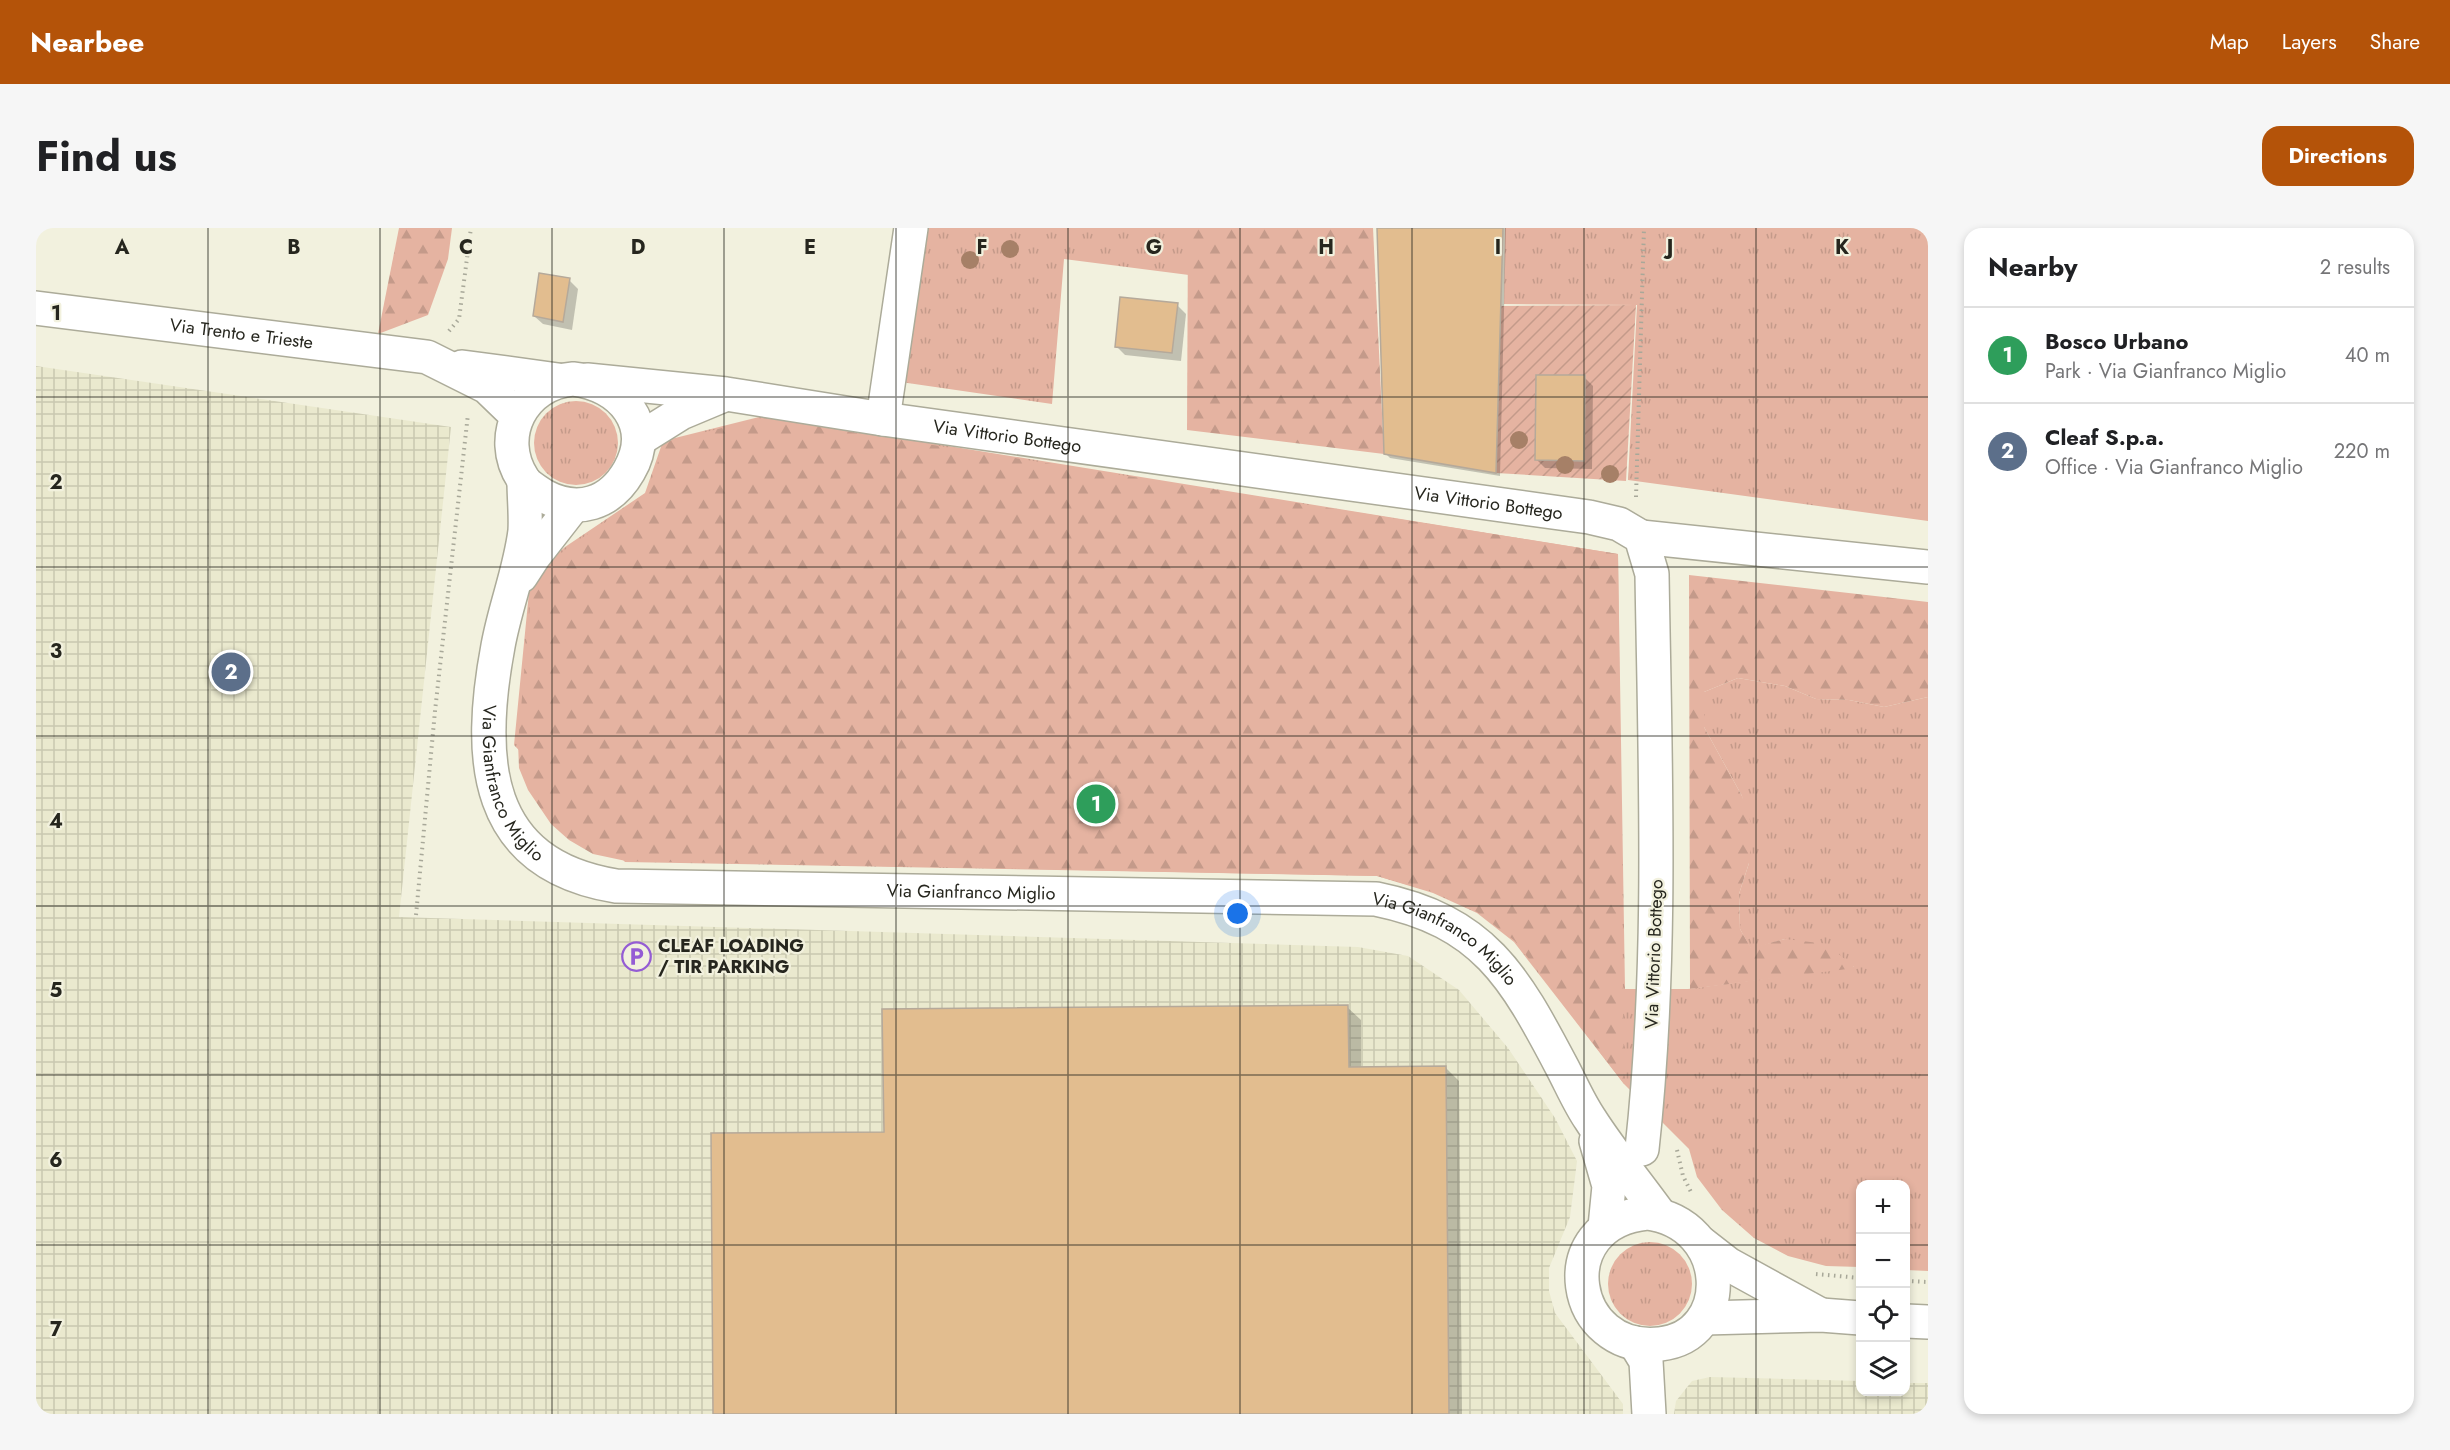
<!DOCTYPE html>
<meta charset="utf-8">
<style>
body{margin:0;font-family:Jost,sans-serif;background:#f6f6f6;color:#202124}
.controls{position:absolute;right:18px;bottom:18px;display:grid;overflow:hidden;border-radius:12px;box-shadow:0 3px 9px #0003}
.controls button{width:54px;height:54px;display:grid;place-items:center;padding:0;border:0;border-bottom:2px solid #e0e0e0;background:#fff;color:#202124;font:30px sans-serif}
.you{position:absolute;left:1202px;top:686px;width:21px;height:21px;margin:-15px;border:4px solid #fff;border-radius:50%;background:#1a73e8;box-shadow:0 0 0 9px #1a73e833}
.badge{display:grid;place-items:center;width:39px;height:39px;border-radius:50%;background:#b45309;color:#fff;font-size:20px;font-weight:700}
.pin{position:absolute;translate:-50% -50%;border:3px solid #fff;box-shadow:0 2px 6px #0006}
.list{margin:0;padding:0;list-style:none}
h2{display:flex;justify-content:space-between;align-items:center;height:78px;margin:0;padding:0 24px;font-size:26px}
h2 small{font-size:20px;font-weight:400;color:#757577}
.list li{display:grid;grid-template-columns:39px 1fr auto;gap:18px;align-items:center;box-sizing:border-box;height:96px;padding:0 24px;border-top:2px solid #e0e0e0}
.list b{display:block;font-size:22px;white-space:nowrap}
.list p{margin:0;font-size:20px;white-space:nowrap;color:#757577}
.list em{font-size:20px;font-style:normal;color:#757577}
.icon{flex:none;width:33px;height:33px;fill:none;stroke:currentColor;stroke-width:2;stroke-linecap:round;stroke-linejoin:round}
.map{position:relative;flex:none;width:1892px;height:1186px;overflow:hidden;border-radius:18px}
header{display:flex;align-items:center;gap:36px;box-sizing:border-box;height:84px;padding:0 30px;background:#b45309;color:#fff}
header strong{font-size:28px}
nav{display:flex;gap:33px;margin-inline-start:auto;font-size:21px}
.intro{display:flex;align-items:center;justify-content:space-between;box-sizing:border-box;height:144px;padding:0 36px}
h1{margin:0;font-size:42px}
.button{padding:15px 27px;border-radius:18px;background:#b45309;color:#fff;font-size:21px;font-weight:700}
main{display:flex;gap:36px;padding:0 36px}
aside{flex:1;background:#fff;border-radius:18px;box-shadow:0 3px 9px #0003}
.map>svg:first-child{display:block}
.industrial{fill:url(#industrial-grid)}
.grass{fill:url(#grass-tufts)}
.forest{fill:url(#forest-firs)}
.garden{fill:url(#garden-furrows)}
.shadow{fill:#0003}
.building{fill:#e2bd8f;stroke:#b5a99a;stroke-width:1.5}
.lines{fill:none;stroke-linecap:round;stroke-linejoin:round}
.minor-casing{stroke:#acab99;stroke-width:36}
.path{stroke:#a8a899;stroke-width:4;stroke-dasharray:1.5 4.5;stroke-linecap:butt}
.minor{stroke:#fff;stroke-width:33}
.tree{fill:#a68067}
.grid{fill:none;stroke:#26261e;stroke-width:1.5;stroke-opacity:0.55}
.labels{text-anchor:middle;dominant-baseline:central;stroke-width:4.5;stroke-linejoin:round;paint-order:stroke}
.street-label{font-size:18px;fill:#26261e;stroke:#f2f1de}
.poi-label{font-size:18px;font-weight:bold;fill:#26261e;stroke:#f2f1de;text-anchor:start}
.grid-label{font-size:20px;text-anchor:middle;font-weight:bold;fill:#26261e;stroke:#f2f1de;stroke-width:4.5;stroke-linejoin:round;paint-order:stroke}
</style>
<header>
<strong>Nearbee</strong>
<nav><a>Map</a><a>Layers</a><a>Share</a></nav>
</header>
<div class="intro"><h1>Find us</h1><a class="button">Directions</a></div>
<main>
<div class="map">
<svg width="1892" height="1186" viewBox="0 0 1892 1186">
<defs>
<pattern id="industrial-grid" width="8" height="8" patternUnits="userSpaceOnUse" patternTransform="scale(1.5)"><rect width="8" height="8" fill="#eae9ce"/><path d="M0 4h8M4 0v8" fill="none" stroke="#c9c8b0"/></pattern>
<pattern id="grass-tufts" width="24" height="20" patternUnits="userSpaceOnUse" patternTransform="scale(1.5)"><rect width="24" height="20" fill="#e5b3a1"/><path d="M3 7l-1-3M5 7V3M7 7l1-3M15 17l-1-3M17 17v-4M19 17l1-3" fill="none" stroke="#c49a8a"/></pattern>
<pattern id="forest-firs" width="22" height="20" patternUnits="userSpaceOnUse" patternTransform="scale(1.5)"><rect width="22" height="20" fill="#e5b3a1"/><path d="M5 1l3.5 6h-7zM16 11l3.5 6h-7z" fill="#c49a8a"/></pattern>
<pattern id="garden-furrows" width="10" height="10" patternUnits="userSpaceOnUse" patternTransform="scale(1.5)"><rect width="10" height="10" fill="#e5b3a1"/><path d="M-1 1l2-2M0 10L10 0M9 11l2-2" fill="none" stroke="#c49a8a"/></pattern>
</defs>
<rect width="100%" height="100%" fill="#f2f1de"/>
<g class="industrial">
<path d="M0,138L415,199L363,689L1322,719L1372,728L1423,762L1472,820L1519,890L1541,933L1534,989L1513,1040V1063L1519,1085L1587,1176V1186H0Z"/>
<path d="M1674,1149L1824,1153V1164H1870V1155H1892V1186H1638L1640,1173L1656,1153Z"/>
</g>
<g class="grass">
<path d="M859,0H1152L1153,47L1028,31L1016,176L844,151Z"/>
<path d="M1469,0H1892V293L1592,252L1601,77L1468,76Z"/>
<circle cx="540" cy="215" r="42"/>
<path d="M727,188L1582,326L1589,761H1652L1818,739L1749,711L1715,721L1704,701L1703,666L1713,635L1706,568L1668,499V464L1702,450L1749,458L1780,471L1813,472L1848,479L1892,469V1043L1870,1042V956H1824V1039L1790,1038L1752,1028L1718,1010L1686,982L1661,949L1653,921L1588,856L1478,714L1441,685L1397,665L1341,648L589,634L478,517L493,364L510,336L529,319L609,265L627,213Z"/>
<circle cx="1614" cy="1056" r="42"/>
</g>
<g class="forest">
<path d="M363,0H416L412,31L392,87L342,106Z"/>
<path d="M1152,0H1337L1348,226L1151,202Z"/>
<path d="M727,190L1582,326L1588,856L1479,713L1441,684L1397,664L1341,648L590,633L557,626L533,612L515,596L492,562L483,540L482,515L495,366L511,338L531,320L610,267L629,214Z"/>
<path d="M1653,347L1892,374V469L1848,479L1813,472L1780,471L1749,458L1702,450L1668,464V499L1706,568L1717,601L1713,635L1703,666L1704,701L1715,720L1749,711L1791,716L1819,740L1654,761Z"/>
</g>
<path class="garden" d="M1600,77L1590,253L1460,245L1465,78Z"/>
<g class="shadow">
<path d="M1343,0H1470L1464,248L1354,230L1350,226Z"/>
<path d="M533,52L542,61L536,102L507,96L498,88Z"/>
<path d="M1141,77L1150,86L1145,133L1089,127L1081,119Z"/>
<path d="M1548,149L1557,158L1556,241L1509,240L1500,231Z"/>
<path d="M1311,779L1325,792V840L1409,839L1423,853L1426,1186H679L849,905Z"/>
</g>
<g class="building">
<path d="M1341,0H1467L1460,245L1348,226Z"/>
<path d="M503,45L534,50L527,94L497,88Z"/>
<path d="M1084,69L1142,75L1136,125L1079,119Z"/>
<path d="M1500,147H1549L1548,233L1499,232Z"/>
<path d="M1312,777L1313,839L1410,838L1413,1186H677L675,905L848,904L846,781Z"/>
</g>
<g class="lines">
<defs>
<g id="minor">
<path id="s1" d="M0,80L391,129L451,159L481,188"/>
<path d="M426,139L522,152"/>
<path d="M537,151C585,156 620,197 593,243C574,276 542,286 508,268C502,264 491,258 487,251C459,208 487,155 537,151Z"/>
<path id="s2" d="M551,152L690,166L847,191L1553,289L1583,296L1605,309L1616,346C1619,537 1627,730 1606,921"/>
<path d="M847,191L875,0"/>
<path d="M605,210L645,185L688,167"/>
<path id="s3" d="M488,253C488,269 490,287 489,303C484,343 469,379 462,418C441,530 446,636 580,658L1340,671C1448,693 1478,748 1526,839C1535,856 1543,875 1554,891C1575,924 1601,955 1624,987"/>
<path d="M1605,309L1892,339"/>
<path d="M485,348L498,328L537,278"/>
<path d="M1560,913L1573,958L1569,999"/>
<path d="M1611,985C1696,996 1698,1108 1624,1116C1534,1126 1512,995 1611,985Z"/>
<path d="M1665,1015L1692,1036L1783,1086"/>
<path d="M1669,1090L1785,1087L1824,1090"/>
<path d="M1870,1093L1892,1094"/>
<path d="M1599,1115L1610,1133L1613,1186"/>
</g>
</defs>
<use href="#minor" class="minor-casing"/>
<g class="path">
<path d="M413,103L423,91L435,0"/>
<path d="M1600,269L1608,0"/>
<path d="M380,687L399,483L432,186"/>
<path d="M1641,922L1647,948L1656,966"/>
<path d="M1780,1046L1824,1050"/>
<path d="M1870,1053L1892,1054"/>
</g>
<use href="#minor" class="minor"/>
</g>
<g class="tree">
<circle cx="974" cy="21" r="9"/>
<circle cx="934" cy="32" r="9"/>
<circle cx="1483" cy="212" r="9"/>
<circle cx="1529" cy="237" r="9"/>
<circle cx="1574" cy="246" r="9"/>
</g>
<path class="grid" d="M172,0V1186M344,0V1186M516,0V1186M688,0V1186M860,0V1186M1032,0V1186M1204,0V1186M1376,0V1186M1548,0V1186M1720,0V1186M0,169H1892M0,339H1892M0,508H1892M0,678H1892M0,847H1892M0,1017H1824M1870,1017H1892"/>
<defs>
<symbol id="parking-ring" viewBox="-11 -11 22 22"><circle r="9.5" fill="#f2f1de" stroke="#945cd4" stroke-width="1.5"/><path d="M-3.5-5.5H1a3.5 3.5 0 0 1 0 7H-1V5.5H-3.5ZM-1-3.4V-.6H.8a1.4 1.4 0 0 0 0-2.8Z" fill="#945cd4"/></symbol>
</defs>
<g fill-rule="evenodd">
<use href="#parking-ring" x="584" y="712" width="33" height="33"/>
</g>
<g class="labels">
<g class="street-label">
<text stroke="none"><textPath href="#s1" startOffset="207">Via Trento e Trieste</textPath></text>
<text stroke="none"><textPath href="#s2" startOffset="424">Via Vittorio Bottego</textPath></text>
<text stroke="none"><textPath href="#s2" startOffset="910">Via Vittorio Bottego</textPath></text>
<text stroke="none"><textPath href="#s3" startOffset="312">Via Gianfranco Miglio</textPath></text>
<text stroke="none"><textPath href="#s3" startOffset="832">Via Gianfranco Miglio</textPath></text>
<text stroke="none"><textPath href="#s3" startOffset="1318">Via Gianfranco Miglio</textPath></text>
<text transform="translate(1618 726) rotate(-88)">Via Vittorio Bottego</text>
</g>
<g class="poi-label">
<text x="622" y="718">CLEAF LOADING<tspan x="622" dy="21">/ TIR PARKING</tspan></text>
</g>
</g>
<g class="grid-label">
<text x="86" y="26">A</text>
<text x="258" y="26">B</text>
<text x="430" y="26">C</text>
<text x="602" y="26">D</text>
<text x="774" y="26">E</text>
<text x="946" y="26">F</text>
<text x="1118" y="26">G</text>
<text x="1290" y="26">H</text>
<text x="1462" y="26">I</text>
<text x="1634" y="26">J</text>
<text x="1806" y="26">K</text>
<text x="20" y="92">1</text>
<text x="20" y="261">2</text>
<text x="20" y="430">3</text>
<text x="20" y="600">4</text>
<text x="20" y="769">5</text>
<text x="20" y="939">6</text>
<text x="20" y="1108">7</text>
</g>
</svg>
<div class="controls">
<button>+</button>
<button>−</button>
<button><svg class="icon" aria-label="locate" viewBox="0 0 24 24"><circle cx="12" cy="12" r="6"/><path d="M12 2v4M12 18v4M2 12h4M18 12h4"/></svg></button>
<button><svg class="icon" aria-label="layers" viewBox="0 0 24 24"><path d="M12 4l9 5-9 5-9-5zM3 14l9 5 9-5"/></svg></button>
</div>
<div class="you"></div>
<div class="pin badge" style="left:1060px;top:576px;background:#2e9e5b">1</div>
<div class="pin badge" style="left:195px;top:444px;background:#5c6f8a">2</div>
</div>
<aside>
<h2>Nearby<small>2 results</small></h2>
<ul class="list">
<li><span class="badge" style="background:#2e9e5b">1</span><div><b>Bosco Urbano</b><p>Park · Via Gianfranco Miglio</p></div><em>40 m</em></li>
<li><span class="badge" style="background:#5c6f8a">2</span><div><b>Cleaf S.p.a.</b><p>Office · Via Gianfranco Miglio</p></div><em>220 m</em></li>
</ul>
</aside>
</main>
